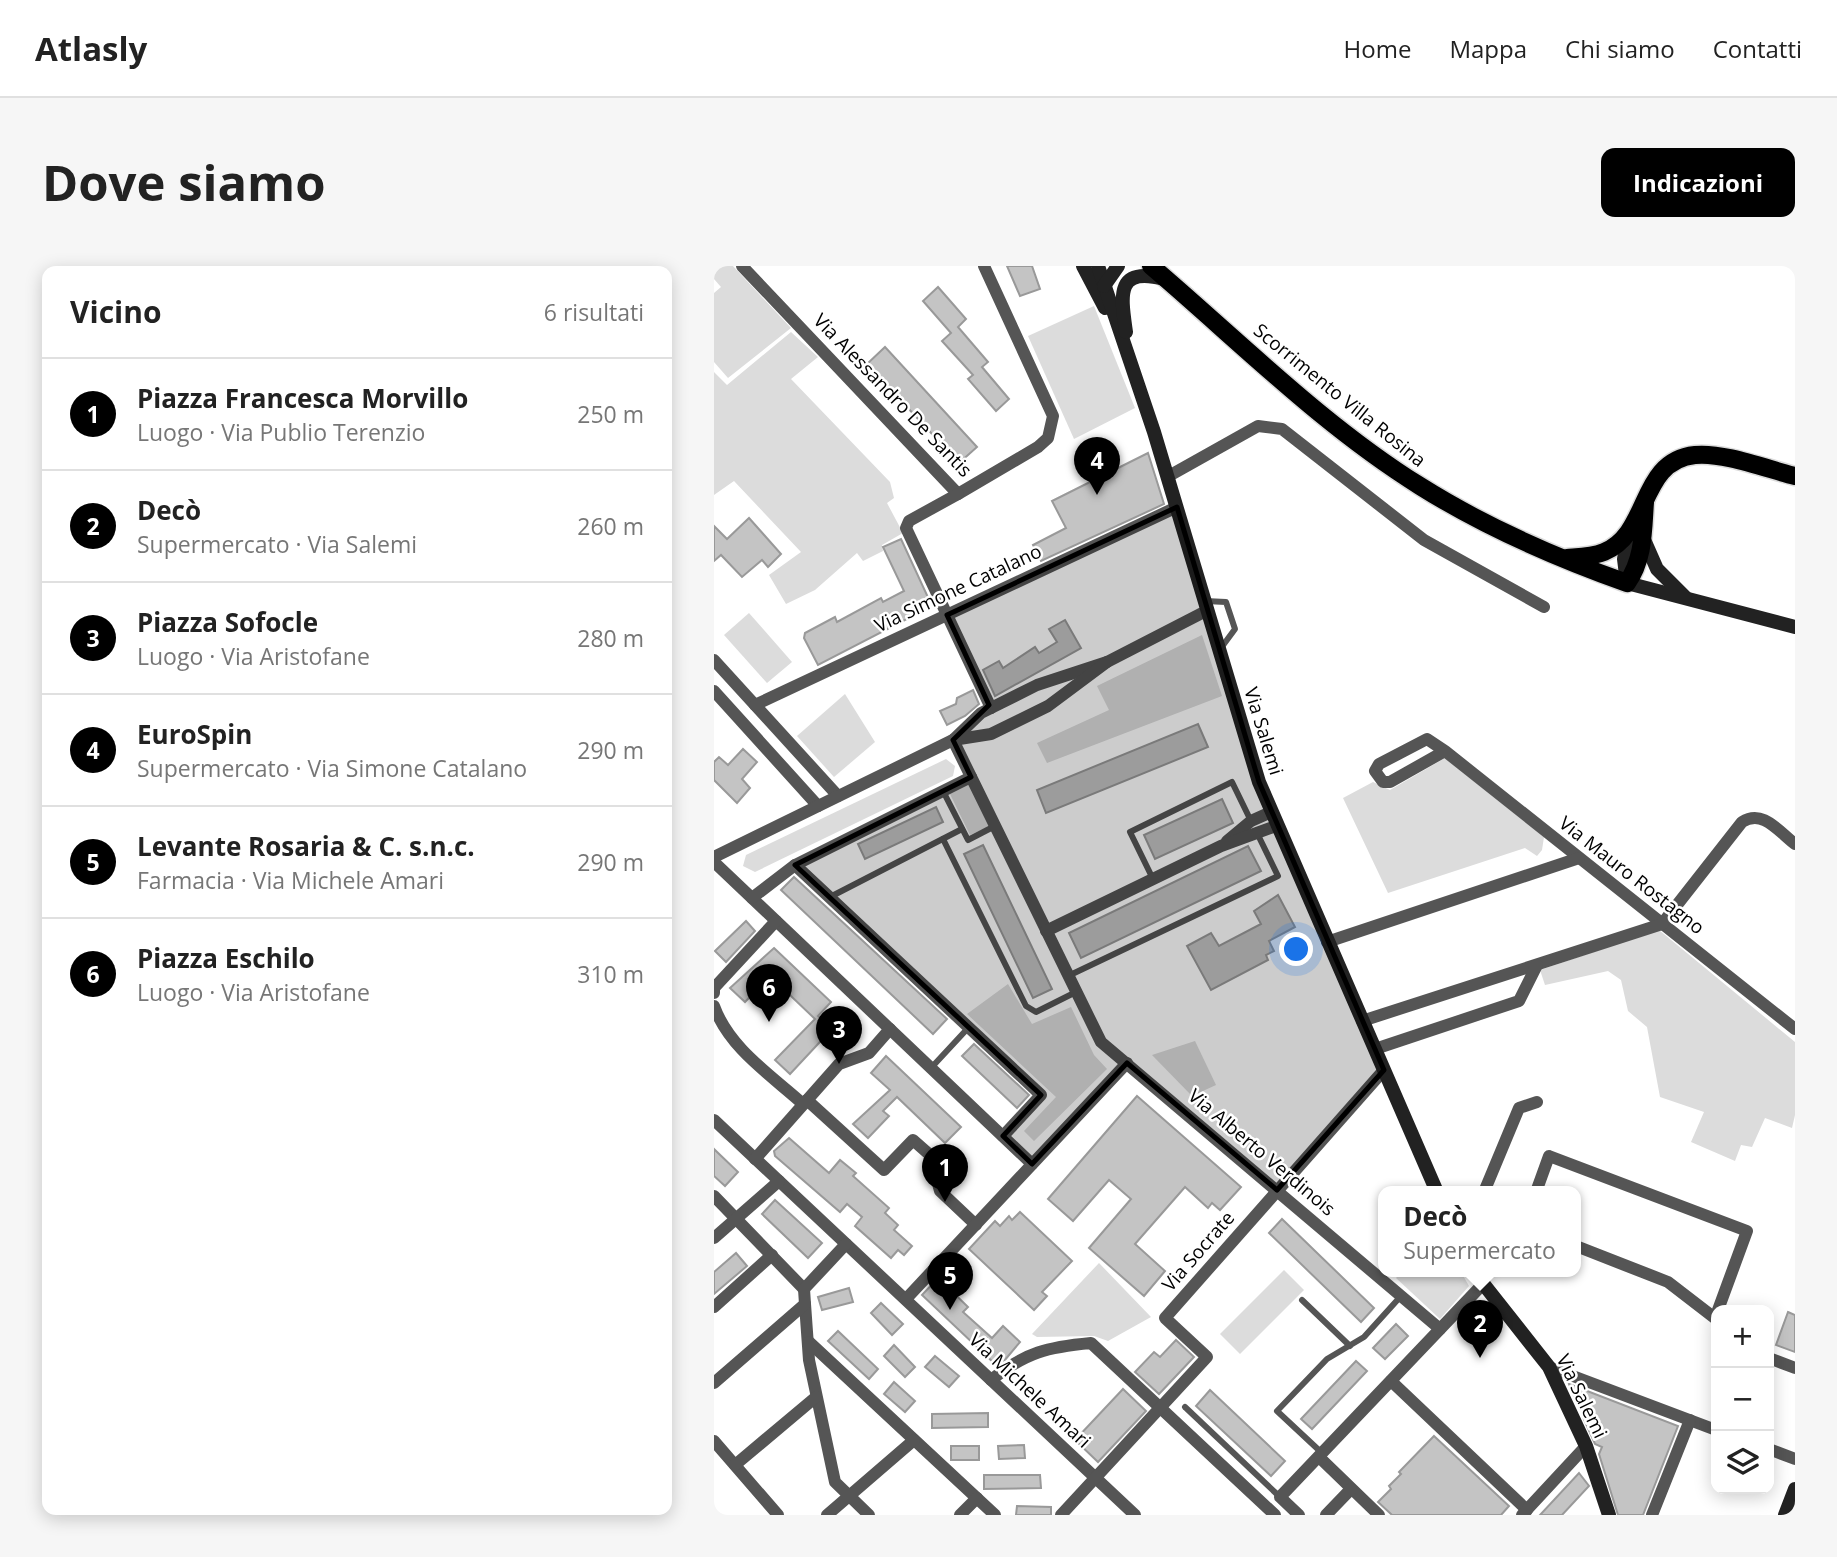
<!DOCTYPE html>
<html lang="it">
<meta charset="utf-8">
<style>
body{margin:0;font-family:"Open Sans",sans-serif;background:#f6f6f6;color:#222}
.controls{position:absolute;right:21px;bottom:21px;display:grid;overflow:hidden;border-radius:14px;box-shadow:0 4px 18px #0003}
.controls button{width:63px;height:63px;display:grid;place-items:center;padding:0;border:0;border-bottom:2px solid #e0e0e0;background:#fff;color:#222;font:35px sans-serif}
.you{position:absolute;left:583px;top:684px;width:24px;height:24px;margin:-18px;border:5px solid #fff;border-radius:50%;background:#1a73e8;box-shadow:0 0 0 10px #1a73e833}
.badge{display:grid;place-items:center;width:46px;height:46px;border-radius:50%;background:#000;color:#fff;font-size:23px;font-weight:700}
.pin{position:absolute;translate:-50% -58px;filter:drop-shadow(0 2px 4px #0008)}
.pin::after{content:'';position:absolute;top:37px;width:24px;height:21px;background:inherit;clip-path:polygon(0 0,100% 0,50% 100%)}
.popup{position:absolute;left:664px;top:920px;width:203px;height:91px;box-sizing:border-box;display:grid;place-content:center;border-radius:14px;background:#fff;filter:drop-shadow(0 2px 5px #0005);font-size:23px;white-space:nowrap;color:#767676}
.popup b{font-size:26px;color:#222}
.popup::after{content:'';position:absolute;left:50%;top:100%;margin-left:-14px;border:14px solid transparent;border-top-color:#fff}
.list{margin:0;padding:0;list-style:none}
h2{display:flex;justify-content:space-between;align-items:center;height:91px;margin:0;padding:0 28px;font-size:30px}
h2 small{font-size:23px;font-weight:400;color:#767676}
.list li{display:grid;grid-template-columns:46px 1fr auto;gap:21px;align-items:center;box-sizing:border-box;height:112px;padding:0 28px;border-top:2px solid #e0e0e0}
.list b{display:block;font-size:26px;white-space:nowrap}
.list p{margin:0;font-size:23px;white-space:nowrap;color:#767676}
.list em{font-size:23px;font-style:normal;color:#767676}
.icon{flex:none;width:38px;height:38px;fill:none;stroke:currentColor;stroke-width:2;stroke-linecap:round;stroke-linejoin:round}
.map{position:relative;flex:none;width:1081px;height:1249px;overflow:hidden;border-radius:14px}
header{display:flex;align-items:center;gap:42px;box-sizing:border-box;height:98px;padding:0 35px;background:#fff;border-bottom:2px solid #e0e0e0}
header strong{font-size:33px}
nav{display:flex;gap:38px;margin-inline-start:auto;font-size:24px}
.intro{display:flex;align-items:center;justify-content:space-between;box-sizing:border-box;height:168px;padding:0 42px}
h1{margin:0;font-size:49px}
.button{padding:18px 32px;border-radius:14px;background:#000;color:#fff;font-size:24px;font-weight:700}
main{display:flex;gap:42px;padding:0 42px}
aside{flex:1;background:#fff;border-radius:14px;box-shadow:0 4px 18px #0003}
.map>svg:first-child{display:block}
.green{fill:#dcdcdc}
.building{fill:#c4c4c4;stroke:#999;stroke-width:2}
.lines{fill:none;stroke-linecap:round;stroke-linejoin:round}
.primary-casing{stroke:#dbdbdb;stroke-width:21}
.lane{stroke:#555;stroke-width:6}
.street{stroke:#555;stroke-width:12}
.secondary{stroke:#222;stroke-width:14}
.primary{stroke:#000;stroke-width:18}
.marked{fill:#000;fill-opacity:0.2;stroke:#000;stroke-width:5;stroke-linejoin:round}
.labels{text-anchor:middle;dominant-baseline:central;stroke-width:5;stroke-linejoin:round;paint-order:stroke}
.street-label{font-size:19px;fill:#000;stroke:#fff}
</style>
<header>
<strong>Atlasly</strong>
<nav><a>Home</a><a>Mappa</a><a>Chi siamo</a><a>Contatti</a></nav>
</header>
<div class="intro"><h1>Dove siamo</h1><a class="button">Indicazioni</a></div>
<main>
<aside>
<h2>Vicino<small>6 risultati</small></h2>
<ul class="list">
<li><span class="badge">1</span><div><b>Piazza Francesca Morvillo</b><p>Luogo · Via Publio Terenzio</p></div><em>250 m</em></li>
<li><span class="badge">2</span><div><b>Decò</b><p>Supermercato · Via Salemi</p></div><em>260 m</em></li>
<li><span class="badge">3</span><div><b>Piazza Sofocle</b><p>Luogo · Via Aristofane</p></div><em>280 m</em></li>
<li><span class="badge">4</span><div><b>EuroSpin</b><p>Supermercato · Via Simone Catalano</p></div><em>290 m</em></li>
<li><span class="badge">5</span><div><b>Levante Rosaria &amp; C. s.n.c.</b><p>Farmacia · Via Michele Amari</p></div><em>290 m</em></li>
<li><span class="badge">6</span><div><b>Piazza Eschilo</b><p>Luogo · Via Aristofane</p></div><em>310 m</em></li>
</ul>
</aside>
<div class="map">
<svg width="1081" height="1249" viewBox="0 0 1081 1249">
<rect width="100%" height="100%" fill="#fff"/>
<g class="green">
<path d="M0,0H19L77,62L14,112L0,96V27L7,21L0,13Z"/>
<path d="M380,40L421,142L360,173L314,70Z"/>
<path d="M77,66L104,91L77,113L176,216L180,232L173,237L189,267L168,279L169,285L149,295L143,287L101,324L72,338L55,309L87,286L20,215L0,229V106L13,119Z"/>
<path d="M35,347L78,396L53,417L10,369Z"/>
<path d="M488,369L508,430L333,497L323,477L395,444L383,420Z"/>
<path d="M131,428L161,476L120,511L83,470Z"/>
<path d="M731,492L830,571L828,584L823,590L811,582L674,627L629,532L659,516L676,524Z"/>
<path d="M232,493L241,500L239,510L41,606L29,600L32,589Z"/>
<path d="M256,518L276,560L256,569L236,528Z"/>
<path d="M945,664L1081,776V849L1078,862L1051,852L1038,881L1027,879L1021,895L977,876L990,846L946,831L933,761L914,745L907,714L894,705L831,719L826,704Z"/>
<path d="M294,718L318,758L357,741L380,789L393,803L320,875L310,865L342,831L253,748Z"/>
<path d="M481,775L502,819L478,830L438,789Z"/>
<path d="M385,997L437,1051L394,1075L380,1070L323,1071L318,1068Z"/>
<path d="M570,1004L590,1024L526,1088L506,1068Z"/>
<path d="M688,1006H747L755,1020L726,1053L682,1012Z"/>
</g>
<g class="building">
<path d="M293,0H318L326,23L306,30Z"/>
<path d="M224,21L252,53L244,61L274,96L268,101L295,133L282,145L254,113L259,109L228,75L237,67L209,35Z"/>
<path d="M171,81L263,181L245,197L153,98Z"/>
<path d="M434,187L450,238L327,295L319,279L352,262L338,235Z"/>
<path d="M35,252L67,288L54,301L48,294L28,311L7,289L0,295V260L13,273Z"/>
<path d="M187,273L218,340L104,399L90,372L91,367L121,351L123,356L167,332L169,336L190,325L169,281Z"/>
<path d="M351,354L367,382L281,430L269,404L285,395L289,402L321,381L325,387L343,376L335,363Z"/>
<path d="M259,424L265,438L251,450L233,459L226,445L242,438L243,432Z"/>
<path d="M484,458L494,481L332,547L323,524Z"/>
<path d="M29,483L43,496L28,513L36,522L23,537L0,514V496L5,491L14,499Z"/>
<path d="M508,533L519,557L441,593L430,569Z"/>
<path d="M222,541L229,556L151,593L144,578Z"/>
<path d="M269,579L338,723L319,732L250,588Z"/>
<path d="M534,580L547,605L367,692L355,667Z"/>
<path d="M80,611L233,753L219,768L67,624Z"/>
<path d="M564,629L581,661L555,675L560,685L552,689L554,694L497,724L473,680L497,667L505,680L547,658L540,645Z"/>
<path d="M32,655L41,665L12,696L1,685Z"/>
<path d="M60,682L117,736L104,750L118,763L76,808L61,794L101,753L56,710L31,736L16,722Z"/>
<path d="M260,778L315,829L303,842L248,790Z"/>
<path d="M172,790L247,861L231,877L183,831L169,845L175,850L154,872L139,858L176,824L157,807Z"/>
<path d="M423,830L527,921L506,944L498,937L494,942L471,921L421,978L451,1005L430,1030L375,982L417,933L395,914L359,955L334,933Z"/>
<path d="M75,872L115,907L126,894L142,907L139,910L175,942L171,947L184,959L180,964L198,980L190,989L184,984L177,992L141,960L148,951L133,938L126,946L61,890L60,885Z"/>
<path d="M0,883L24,906L11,920L0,910Z"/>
<path d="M61,934L108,977L94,992L48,948Z"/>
<path d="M306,946L358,995L328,1026L333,1030L320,1044L255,983L281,955L286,960L295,950L298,954Z"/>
<path d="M568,953L660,1042L647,1056L555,967Z"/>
<path d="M22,987L33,1000L0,1028V1006Z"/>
<path d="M224,1012L254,1041L249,1046L278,1072L289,1060L306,1076L291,1094L282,1099L208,1029Z"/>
<path d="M135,1022L139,1036L108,1044L104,1031Z"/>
<path d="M167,1037L189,1058L178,1069L157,1047Z"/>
<path d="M1074,1046L1081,1049V1086L1062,1079Z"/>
<path d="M682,1058L694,1070L671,1093L659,1082Z"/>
<path d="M124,1065L164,1103L155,1113L114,1075Z"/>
<path d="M462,1074L480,1091L445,1128L421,1106L440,1086L446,1091Z"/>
<path d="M180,1079L201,1101L191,1111L170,1090Z"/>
<path d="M221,1090L245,1110L235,1121L211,1101Z"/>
<path d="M642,1095L653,1105L598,1163L587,1153Z"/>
<path d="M180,1116L201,1135L191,1146L170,1128Z"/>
<path d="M855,1118L964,1160L929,1249H904L885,1188L888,1181L881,1178L869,1151L874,1141L862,1135Z"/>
<path d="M409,1123L432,1145L384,1196L361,1174Z"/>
<path d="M496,1124L571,1195L557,1210L482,1140Z"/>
<path d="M274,1147V1161L218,1162V1148Z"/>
<path d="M720,1170L795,1240L787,1249H678L664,1236L677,1223L675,1220L687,1208L685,1206Z"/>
<path d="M310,1179L311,1192L285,1193L284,1180Z"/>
<rect x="237" y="1180" width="28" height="14"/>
<path d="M865,1207L875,1220L848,1249H826Z"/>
<path d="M270,1209H326L327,1222L270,1223Z"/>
<path d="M303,1240L337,1241V1249H302Z"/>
</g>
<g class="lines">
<defs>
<g id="primary">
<path d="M437,0C524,74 608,159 706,220C771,261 840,291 913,317C930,293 929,264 931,236"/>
<path d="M853,292C866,291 878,291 890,286C937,267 924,195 981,189C1009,186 1053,203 1081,210"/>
</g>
</defs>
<use href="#primary" class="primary-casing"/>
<g class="lane">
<path d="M491,335L512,336L521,363L507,382"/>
<path d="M229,525L254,574L281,560"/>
<path d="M229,573L312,740L322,746L362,726"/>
<path d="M439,613L416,566L518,516L537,555"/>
<path d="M116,631L248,563"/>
<path d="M354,710L564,610L544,569"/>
<path d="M217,802L255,761"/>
<path d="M588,1034L636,1080"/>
<path d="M471,1141L566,1231"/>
<path d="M608,1187L563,1145L613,1093L650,1071L687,1030"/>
</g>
<g class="street">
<path d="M28,0L244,228L324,181L334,172L339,150L270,0"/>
<path d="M453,211L544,160L568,163L710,274L830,341"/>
<path d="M244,228L195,255L192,262L277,442"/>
<path d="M0,394L124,530"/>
<path d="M0,425L104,540"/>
<path d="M41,439L463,241"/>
<path d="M239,474L387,776L726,1063"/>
<path d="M239,474L267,447L323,419L393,396L494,344"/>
<path d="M731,485L676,516H669L661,505L665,498L713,473L731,485L1081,763"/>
<path d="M513,575L537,555L557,546"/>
<path d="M0,591L239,474L277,468L334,440L393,396"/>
<path d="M0,596L318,898"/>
<path d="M81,599L327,829L289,870"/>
<path d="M38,632L81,599L257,511"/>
<path d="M332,665L507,580L562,560"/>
<path d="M613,676L865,592"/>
<path d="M0,727V722L62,655"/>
<path d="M0,740C15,782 57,809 89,838"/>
<path d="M648,755L948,658L1028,556C1049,543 1064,565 1081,578"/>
<path d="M661,783L805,735L823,699"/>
<path d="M93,834L170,904L199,874L216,889L226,925L262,959"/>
<path d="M0,854L421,1249"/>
<path d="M41,893L125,798L155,787L176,763"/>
<path d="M770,926L805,842L823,836"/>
<path d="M822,926L835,890L1033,965L1004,1044"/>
<path d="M0,930L90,1023"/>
<path d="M0,972L65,915"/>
<path d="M862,980L954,1016L1002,1053"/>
<path d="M192,1033L413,797"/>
<path d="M91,1038L95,1094L121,1216L155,1249"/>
<path d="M0,1041L58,989"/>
<path d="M95,1076L281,1249"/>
<path d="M1055,1092L1081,1102"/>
<path d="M835,1101L1002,1164"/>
<path d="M277,1114C312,1086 334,1081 377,1077L561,1249"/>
<path d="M677,1115L813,1244"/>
<path d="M0,1117L91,1038L90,1023L132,978"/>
<path d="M0,1175L64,1249"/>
<path d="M1055,1183L1081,1193"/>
<path d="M605,1191L665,1249"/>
<path d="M21,1199L102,1131"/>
<path d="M113,1249L200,1174"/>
<path d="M246,1249L263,1232"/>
<path d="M347,1249L493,1091L451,1052L670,804"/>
<path d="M585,1249L566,1231L768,1019"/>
<path d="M612,1249L637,1223"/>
<path d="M808,1249L872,1180"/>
<path d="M938,1249L976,1154"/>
</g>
<g class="secondary">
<path d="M369,0L391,42"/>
<path d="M384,0L440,166L545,516L723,926"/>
<path d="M390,20L404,0"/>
<path d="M412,66C407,30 401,0 450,13"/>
<path d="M915,266L910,293L913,317L1081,361"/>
<path d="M928,269L943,303L971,331"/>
<path d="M760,1006L835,1101L872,1180L895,1249"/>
<path d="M1071,1249L1081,1223"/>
</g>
<use href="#primary" class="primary"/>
</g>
<path class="marked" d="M463,241L545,516L670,804L563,924L413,797L318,898L289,870L327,829L81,599L257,511L239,474L275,439L233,349Z"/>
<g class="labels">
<g class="street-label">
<text transform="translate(179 129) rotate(46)">Via Alessandro De Santis</text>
<text transform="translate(626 129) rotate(39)">Scorrimento Villa Rosina</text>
<text transform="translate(244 322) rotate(-25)">Via Simone Catalano</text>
<text transform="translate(550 465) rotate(73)">Via Salemi</text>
<text transform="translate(918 609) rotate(38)">Via Mauro Rostagno</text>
<text transform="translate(548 886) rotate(40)">Via Alberto Verdinois</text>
<text transform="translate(484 985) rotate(-49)">Via Socrate</text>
<text transform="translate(316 1124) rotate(43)">Via Michele Amari</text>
<text transform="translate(868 1130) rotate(64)">Via Salemi</text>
</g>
</g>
</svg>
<div class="controls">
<button>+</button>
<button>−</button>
<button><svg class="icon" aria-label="layers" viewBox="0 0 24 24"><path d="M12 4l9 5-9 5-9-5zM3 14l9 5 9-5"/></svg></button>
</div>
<div class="you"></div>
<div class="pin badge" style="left:231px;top:936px">1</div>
<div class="pin badge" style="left:766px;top:1092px">2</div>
<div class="popup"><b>Decò</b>Supermercato</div>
<div class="pin badge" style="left:125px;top:798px">3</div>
<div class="pin badge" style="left:383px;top:229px">4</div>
<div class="pin badge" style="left:236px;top:1044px">5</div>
<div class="pin badge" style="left:55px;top:756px">6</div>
</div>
</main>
